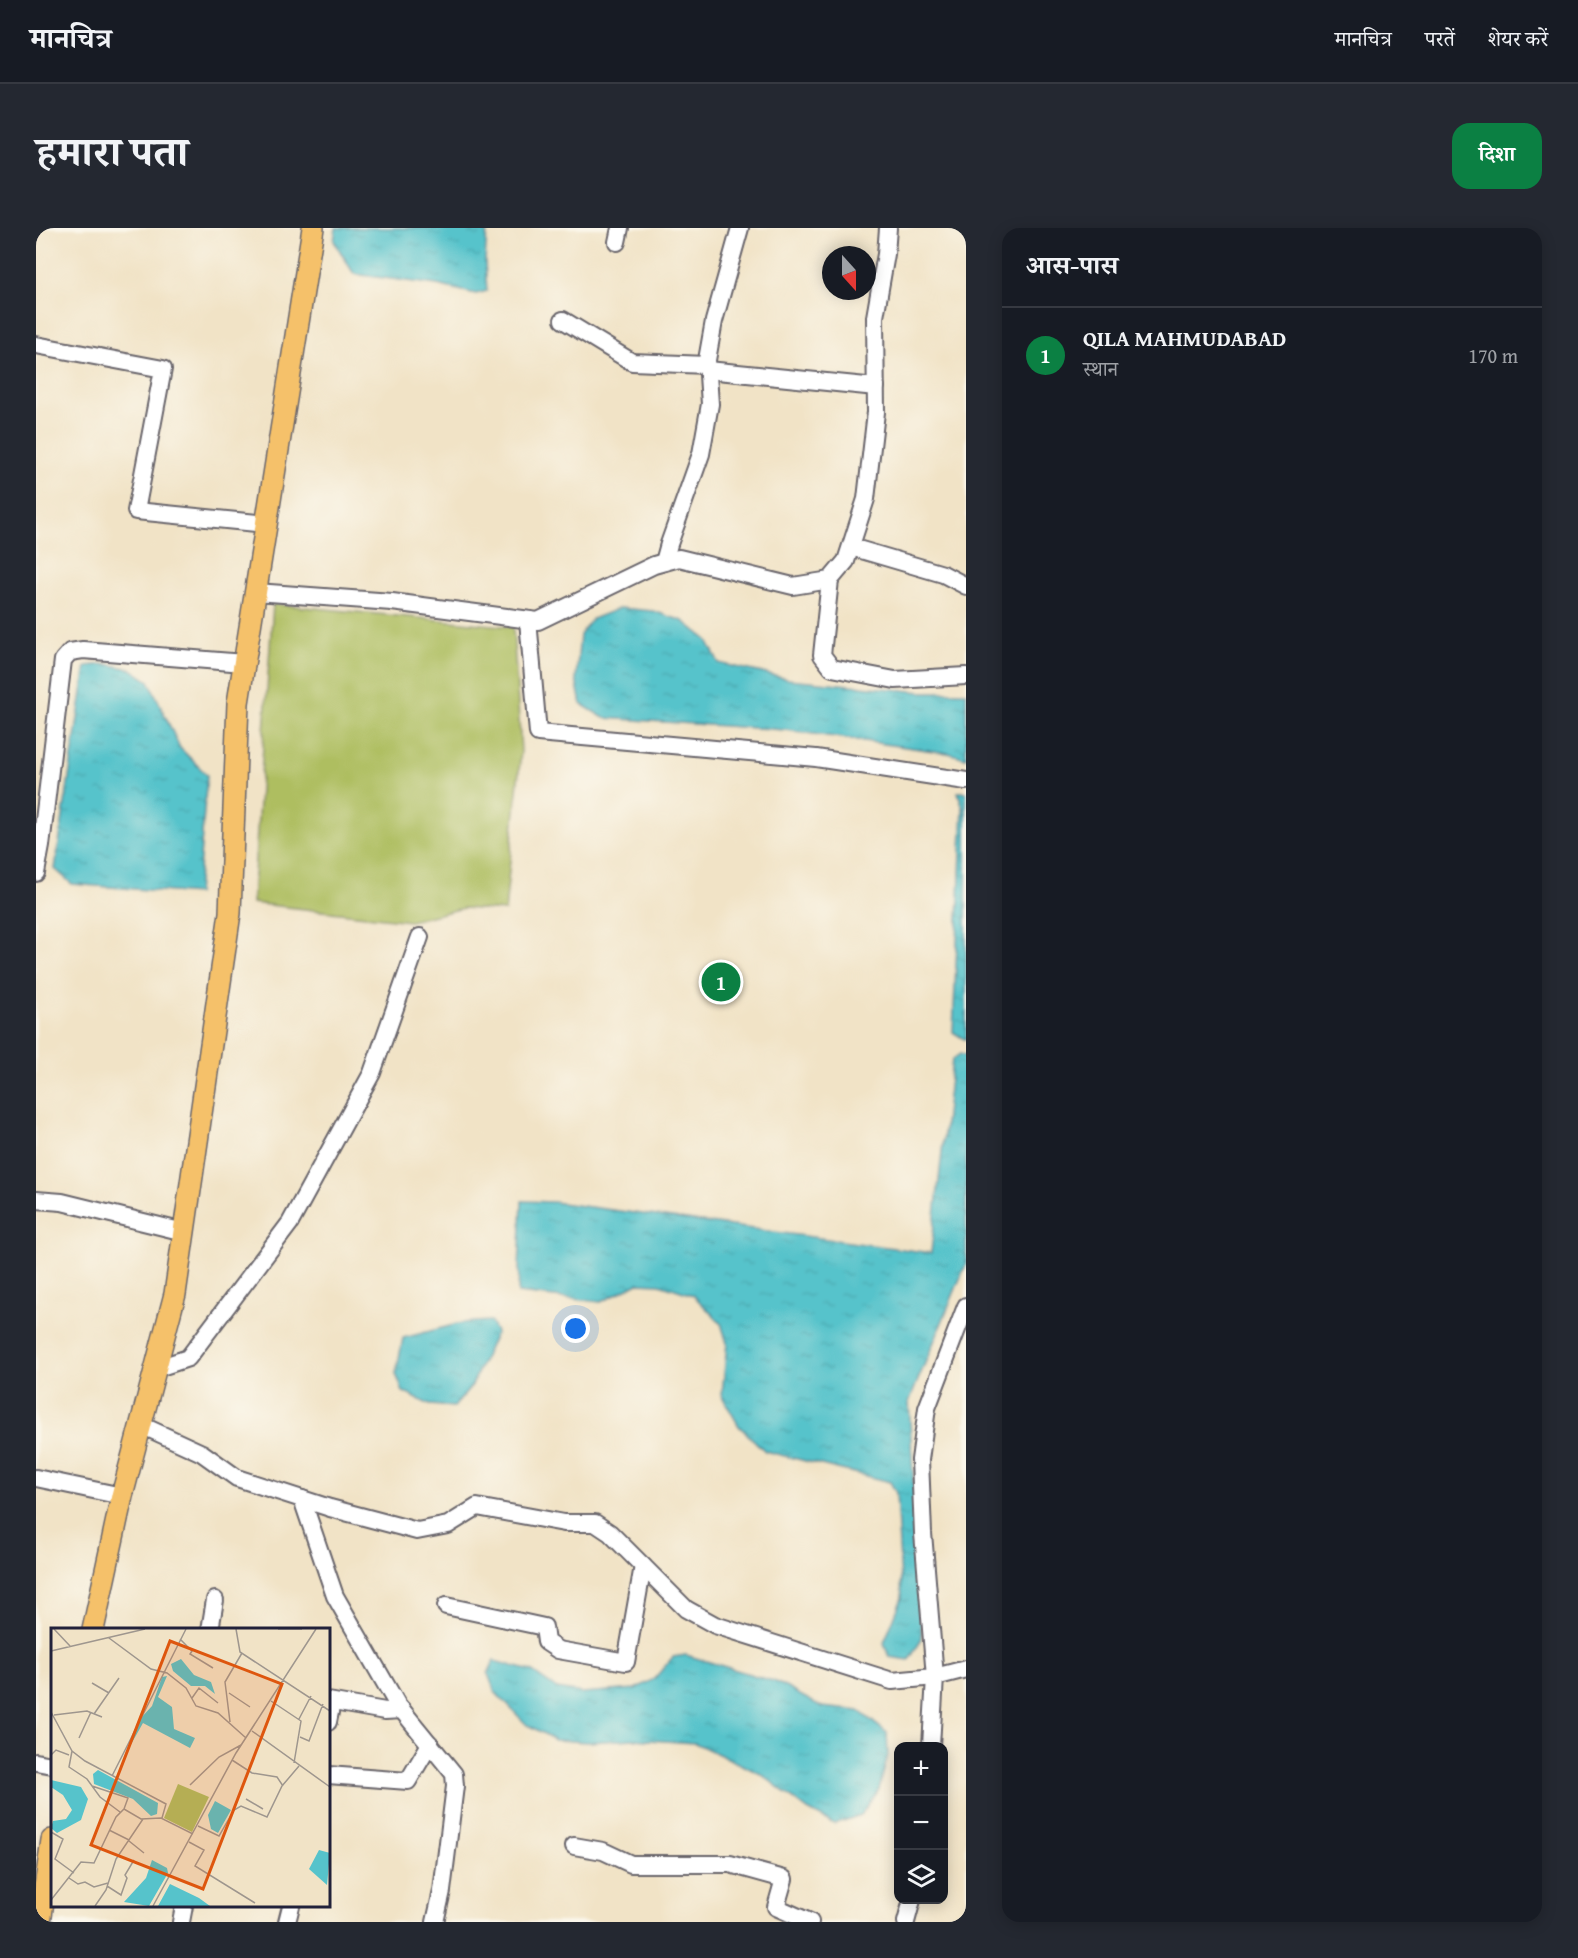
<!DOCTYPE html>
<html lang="hi">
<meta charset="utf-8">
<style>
body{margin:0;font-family:"Gentium Book Plus","Noto Serif Devanagari",serif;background:#242831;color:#f1f3f6}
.controls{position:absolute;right:18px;bottom:18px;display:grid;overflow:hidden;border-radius:12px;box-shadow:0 3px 15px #0003}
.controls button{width:54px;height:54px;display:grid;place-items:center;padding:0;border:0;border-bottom:2px solid #363941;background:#171b24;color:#f1f3f6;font:30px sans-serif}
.compass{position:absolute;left:786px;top:18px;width:54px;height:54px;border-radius:50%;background:#171b24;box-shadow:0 3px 15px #0003;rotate:159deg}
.you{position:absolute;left:540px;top:1101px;width:21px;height:21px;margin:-15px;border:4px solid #fff;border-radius:50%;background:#1a73e8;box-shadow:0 0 0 9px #1a73e833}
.badge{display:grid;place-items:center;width:39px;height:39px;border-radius:50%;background:#0b8043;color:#fff;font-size:20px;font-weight:700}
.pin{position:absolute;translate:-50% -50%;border:3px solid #fff;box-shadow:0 2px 6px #0006}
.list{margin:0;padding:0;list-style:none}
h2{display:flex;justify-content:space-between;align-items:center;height:78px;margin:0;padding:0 24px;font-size:26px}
h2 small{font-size:20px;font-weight:400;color:#9ea1a6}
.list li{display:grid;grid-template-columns:39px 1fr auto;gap:18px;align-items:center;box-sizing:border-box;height:96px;padding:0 24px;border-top:2px solid #363941}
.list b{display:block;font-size:22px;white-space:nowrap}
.list p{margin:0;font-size:20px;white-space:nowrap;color:#9ea1a6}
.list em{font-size:20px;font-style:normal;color:#9ea1a6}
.icon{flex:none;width:33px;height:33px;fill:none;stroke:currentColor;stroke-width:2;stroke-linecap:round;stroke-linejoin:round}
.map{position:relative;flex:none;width:930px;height:1694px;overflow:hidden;border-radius:18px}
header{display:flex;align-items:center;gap:36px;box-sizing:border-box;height:84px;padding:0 30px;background:#171b24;border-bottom:2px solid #363941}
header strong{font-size:28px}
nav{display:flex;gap:33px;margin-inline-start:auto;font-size:21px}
.intro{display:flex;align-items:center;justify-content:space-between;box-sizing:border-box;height:144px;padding:0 36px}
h1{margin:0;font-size:42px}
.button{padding:15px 27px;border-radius:18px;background:#0b8043;color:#fff;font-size:21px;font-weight:700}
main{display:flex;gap:36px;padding:0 36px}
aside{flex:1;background:#171b24;border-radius:18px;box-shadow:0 3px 15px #0003}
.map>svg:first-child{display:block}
.park{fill:#aebe61;stroke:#68704e;stroke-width:1.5}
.water{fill:url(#water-ripples);stroke:#3c7283;stroke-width:1.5}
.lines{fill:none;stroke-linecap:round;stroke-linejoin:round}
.minor-casing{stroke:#6a666c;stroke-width:20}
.major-casing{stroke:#6a666c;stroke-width:24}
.minor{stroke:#fff;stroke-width:16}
.major{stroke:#f5c16b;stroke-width:21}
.inset-road{fill:none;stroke:#9e968e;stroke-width:1.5}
.view{fill:#de560e;fill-opacity:0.15;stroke:#de560e;stroke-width:3}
.inset-edge{fill:none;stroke:#22223b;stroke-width:3}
</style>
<header>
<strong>मानचित्र</strong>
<nav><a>मानचित्र</a><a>परतें</a><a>शेयर करें</a></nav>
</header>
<div class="intro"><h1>हमारा पता</h1><a class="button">दिशा</a></div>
<main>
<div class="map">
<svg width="930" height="1694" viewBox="0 0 930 1694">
<defs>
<pattern id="water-ripples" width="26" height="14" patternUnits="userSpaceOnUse" patternTransform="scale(1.5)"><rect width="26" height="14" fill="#56c3cb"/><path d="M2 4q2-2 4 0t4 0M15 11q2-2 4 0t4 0" fill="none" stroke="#4ba7af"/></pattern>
</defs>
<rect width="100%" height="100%" fill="#fbf7ec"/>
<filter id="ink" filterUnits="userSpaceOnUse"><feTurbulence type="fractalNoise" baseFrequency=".0167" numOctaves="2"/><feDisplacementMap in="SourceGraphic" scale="12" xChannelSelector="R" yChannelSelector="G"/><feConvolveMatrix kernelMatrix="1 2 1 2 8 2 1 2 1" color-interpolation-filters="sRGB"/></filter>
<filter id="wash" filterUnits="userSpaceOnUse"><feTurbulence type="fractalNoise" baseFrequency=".008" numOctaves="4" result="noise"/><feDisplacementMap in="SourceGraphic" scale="24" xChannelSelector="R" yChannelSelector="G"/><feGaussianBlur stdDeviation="1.35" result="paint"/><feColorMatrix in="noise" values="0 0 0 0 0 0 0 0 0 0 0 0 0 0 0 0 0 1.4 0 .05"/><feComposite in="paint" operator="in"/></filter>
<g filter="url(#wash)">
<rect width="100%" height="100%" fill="#f1e3c6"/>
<path class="park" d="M237,376L477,399L485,523L469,683L428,680L374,693L216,675Z"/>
<g class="water">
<path d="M300,0H451L449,34L451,63L440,66L401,57L318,46L298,13Z"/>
<path d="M584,380L617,383L647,393L671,412L683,435L752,451L886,464H930V530L912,525L749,502L568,490L545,476L540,451L544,407L556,391Z"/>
<path d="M70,436L95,441L113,453L144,520L171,547L161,666L36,656L19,641L50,438Z"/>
<path d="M922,564H930V811H928L917,804L927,580Z"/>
<path d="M924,826L930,828V1036L873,1174L886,1411L873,1432L853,1429L848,1415L866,1370L860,1265L854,1254L729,1223L703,1198L686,1168L691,1115L685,1095L657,1067L624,1056L602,1055L565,1074L482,1065L486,973L517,974L895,1025L916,832Z"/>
<path d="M454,1093L460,1104L435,1159L418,1179L394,1177L367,1164L360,1146L367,1110L425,1095Z"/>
<path d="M650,1427L740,1454L786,1479L823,1483L851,1505L852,1528L843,1561L825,1587L798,1596L772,1582L725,1546L659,1515L597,1511L552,1514L519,1512L490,1496L459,1464L452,1446L458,1433L495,1443L521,1461L546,1465L600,1461L618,1451L637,1429Z"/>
</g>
</g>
<g filter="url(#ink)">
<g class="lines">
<defs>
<g id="minor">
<path d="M581,14L584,0"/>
<path d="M527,92L596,134L671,137"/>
<path d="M0,117L127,141L100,283L231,296"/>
<path d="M672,142L840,159"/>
<path d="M815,319L907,346L930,358"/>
<path d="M628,334L633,316L665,226L674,176L671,132L678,93L704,0"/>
<path d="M794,352L786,427L796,440L859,452L930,448"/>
<path d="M220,364L356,374L502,393L618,337L643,330L757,358L794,352L810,333L830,271L840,184L839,89L850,26L852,0"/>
<path d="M492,392L502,505L780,530L930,553"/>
<path d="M0,645L5,618L27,432L34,424L47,422L208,435"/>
<path d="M0,972L26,974L148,1004"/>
<path d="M119,1141L152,1130L254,995L336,845L384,709"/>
<path d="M105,1197L166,1225L201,1250L294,1280L381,1303L412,1297L441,1279L528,1295H559L574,1305L650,1381L679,1397L856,1453L899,1449L930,1441"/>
<path d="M0,1250L86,1268"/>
<path d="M266,1271L299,1368L361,1476L418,1546L419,1558L406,1663L399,1694"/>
<path d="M410,1378L508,1399L510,1414L522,1422L590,1434L607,1338"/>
<path d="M174,1402L179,1372"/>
<path d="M292,1473L349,1483L366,1482"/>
<path d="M292,1494L296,1474"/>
<path d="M895,1518L899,1449L887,1305L884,1232L891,1180L930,1078"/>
<path d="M0,1534L16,1537"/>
<path d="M292,1547L372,1553L394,1516"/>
<path d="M538,1618L567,1623L595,1636H694L748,1651L740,1679L774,1694"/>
<path d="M145,1694L148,1678"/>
<path d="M251,1694L255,1678"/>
<path d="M870,1694L876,1672"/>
</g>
<g id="major">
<path d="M57,1402L86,1268L139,1066L194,685L202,475L277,0"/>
<path d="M4,1694L16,1612"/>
</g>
</defs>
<use href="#minor" class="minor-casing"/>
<use href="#major" class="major-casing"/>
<use href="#minor" class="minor"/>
<use href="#major" class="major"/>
</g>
</g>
<g transform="translate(15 1400)">
<rect width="279" height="279" fill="#f1e3c6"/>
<path d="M127,156L158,169L141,204L113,190Z" fill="#aebe61"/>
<path d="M130,31L143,47L160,54L164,66L154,58H140L122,43L120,36ZM116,48L107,69L121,79L123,101L144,110L139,120L92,95L79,118L89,91L101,78L111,49ZM47,142L107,175L106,186L100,188L82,171L43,156L42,146ZM0,152L30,159L37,171L30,192L6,205L0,200L2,193L15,191L21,182L12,167L0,159ZM164,173L180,182L167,205L160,201L157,187ZM268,222L279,225L276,257L258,241ZM101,232L116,240L117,245L98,278L73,274L95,250ZM119,256L148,270L159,278H107Z" fill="#56c3cb"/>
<path class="inset-road" d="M3,1L19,18M185,1L189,24L279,83M227,1H251M58,10L100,41L116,45L135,60L145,78L167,85L195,110M129,11L141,23L139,26L162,40M0,23L94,1M41,55L58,65M178,65L199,79M141,70L148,60L167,75M220,73L250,93L243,135M0,84L21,123L34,133L115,176L111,190M43,86L68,50M3,87L36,83L51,89M248,91L260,68M179,94L174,54L191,25M201,103L279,159M249,109L258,113L272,76M28,110L40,84M21,123L18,139L36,151L49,169L69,184M0,127L5,122L18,127M181,132L201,145L226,149L232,158M61,148L135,1M139,157L168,129L190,117M41,158L77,170L73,181M195,171L212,181M147,198L168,208L183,182L190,178L216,189L231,158L248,138M58,202L78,212M0,204L12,211L4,231L23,245M78,213L93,225M138,214L153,222L144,238L204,275M18,250L27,256L34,254L43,259L57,255M56,258L70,267L76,250L74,247L83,232M0,272L30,234L43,235L65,189L73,181L90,191L110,190L142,206M44,278L55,262L65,231L92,191M102,278L185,125L265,1"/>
<path class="view" d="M119,13L231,56L152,261L40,217Z"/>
<rect width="279" height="279" class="inset-edge"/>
</g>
</svg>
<div class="controls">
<button>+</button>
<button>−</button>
<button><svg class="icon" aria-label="layers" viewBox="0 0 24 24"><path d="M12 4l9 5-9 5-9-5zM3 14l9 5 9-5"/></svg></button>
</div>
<svg class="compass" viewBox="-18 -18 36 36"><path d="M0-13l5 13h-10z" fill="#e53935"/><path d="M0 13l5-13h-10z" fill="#9ea1a6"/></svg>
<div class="you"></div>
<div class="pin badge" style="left:685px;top:754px">1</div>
</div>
<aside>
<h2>आस-पास<small></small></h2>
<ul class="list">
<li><span class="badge">1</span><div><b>QILA MAHMUDABAD</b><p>स्थान</p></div><em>170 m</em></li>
</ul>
</aside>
</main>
